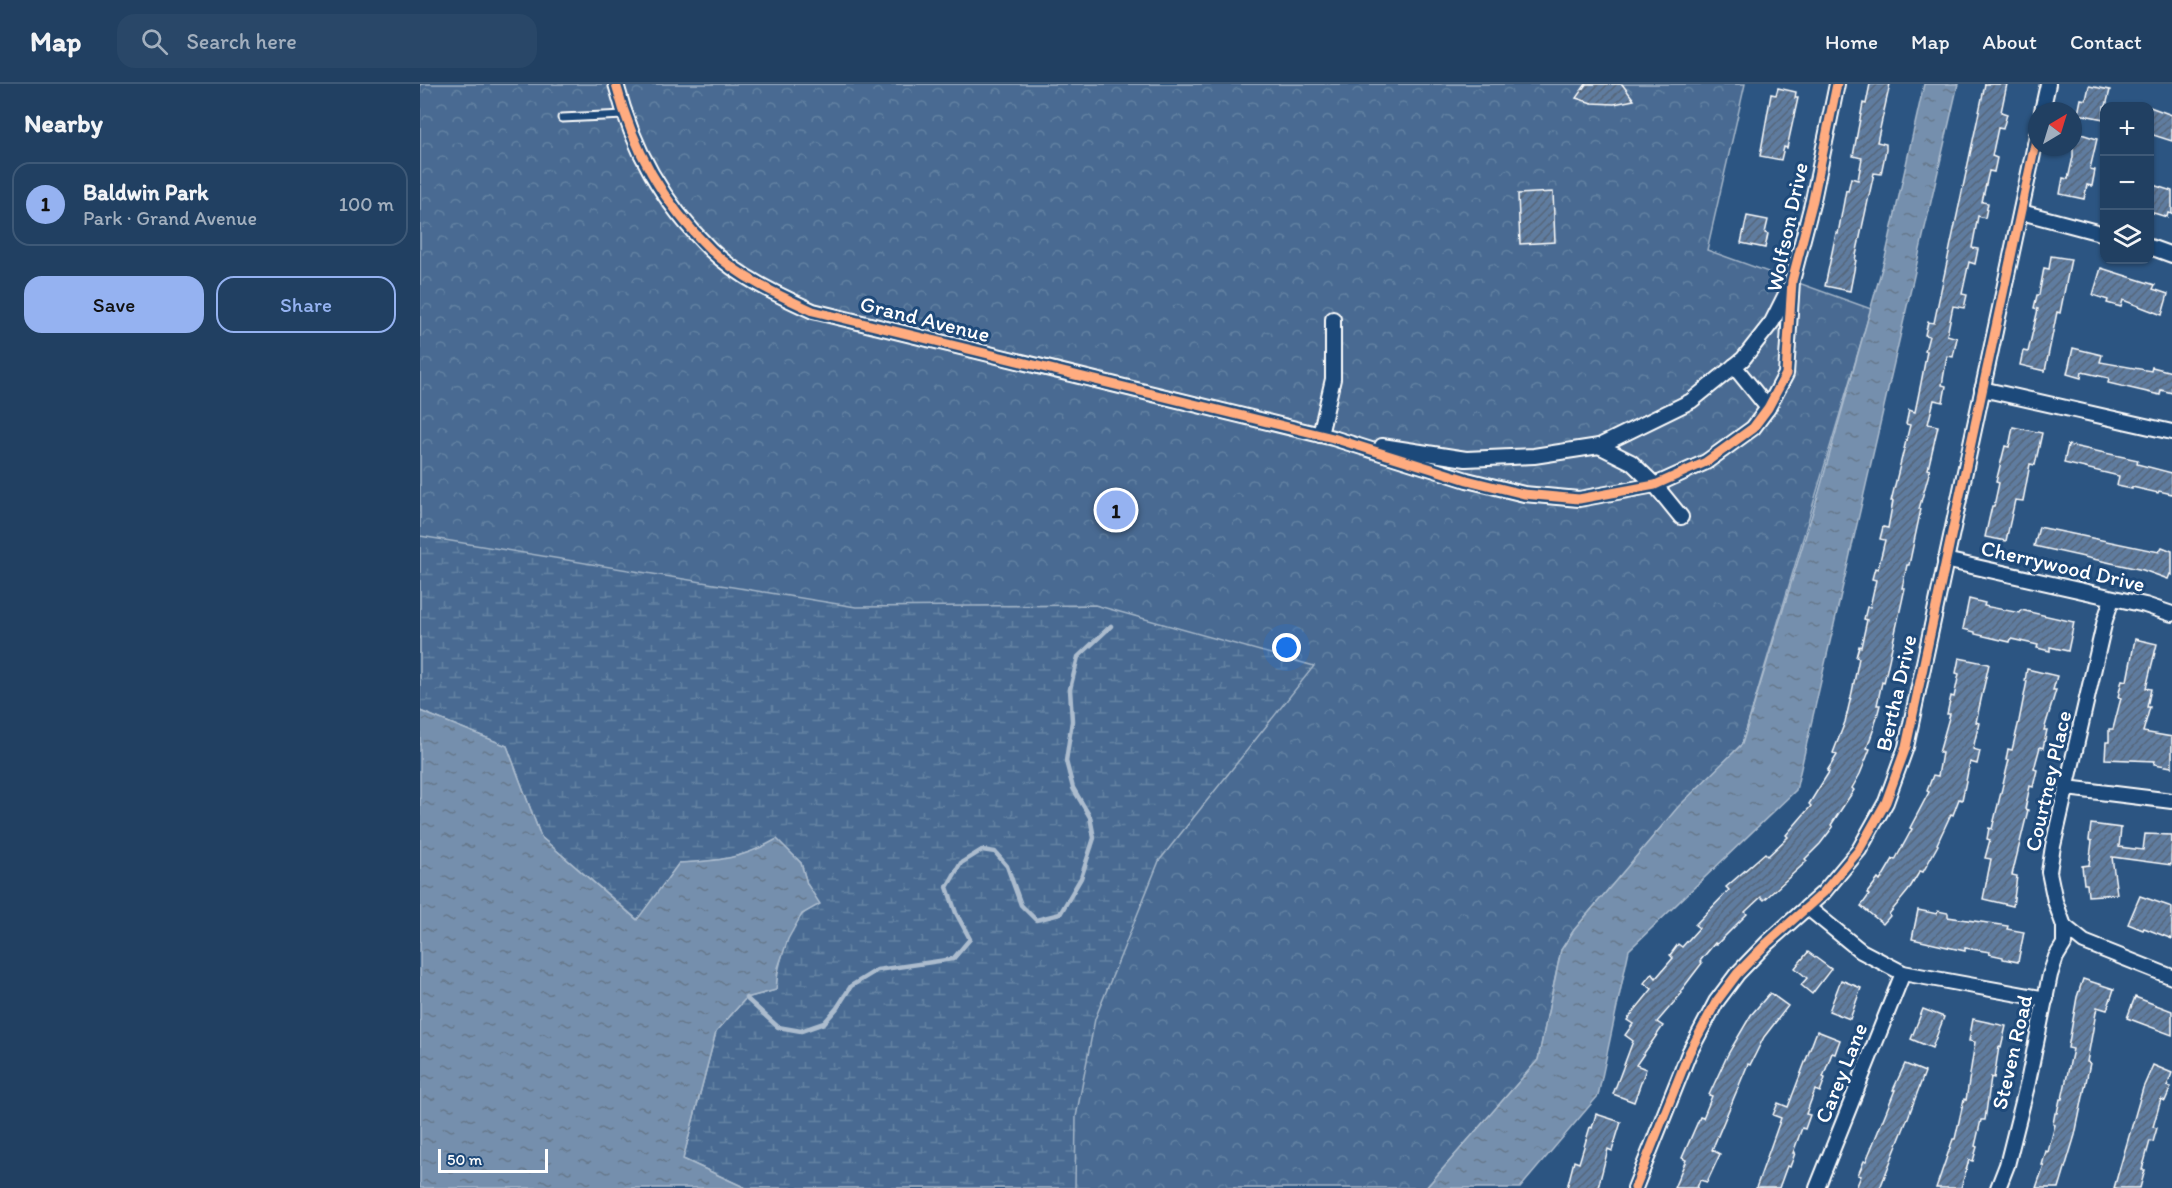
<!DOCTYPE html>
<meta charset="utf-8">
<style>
body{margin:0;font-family:Itim,sans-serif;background:#294768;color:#f1f3f6}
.controls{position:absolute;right:18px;top:18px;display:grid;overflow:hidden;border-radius:12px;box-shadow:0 2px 4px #0004}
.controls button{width:54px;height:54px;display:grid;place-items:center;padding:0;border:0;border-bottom:2px solid #3e5977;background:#214062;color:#f1f3f6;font:30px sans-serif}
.compass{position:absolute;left:1608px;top:18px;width:54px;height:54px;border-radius:50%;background:#214062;box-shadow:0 2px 4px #0004;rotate:38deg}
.scale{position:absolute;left:18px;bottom:15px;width:110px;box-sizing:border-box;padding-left:6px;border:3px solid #fff;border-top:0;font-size:16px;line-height:21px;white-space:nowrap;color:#fff;-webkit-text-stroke:4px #1f4a7a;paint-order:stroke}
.you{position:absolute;left:867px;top:564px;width:21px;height:21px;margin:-15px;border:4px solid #fff;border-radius:50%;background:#1a73e8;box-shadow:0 0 0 9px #1a73e833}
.badge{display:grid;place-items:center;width:39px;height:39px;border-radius:50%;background:#95b2f1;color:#111;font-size:20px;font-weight:700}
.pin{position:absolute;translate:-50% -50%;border:3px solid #fff;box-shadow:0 2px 6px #0006}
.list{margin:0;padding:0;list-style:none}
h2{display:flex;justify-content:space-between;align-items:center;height:78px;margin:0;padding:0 24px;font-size:26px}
h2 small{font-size:20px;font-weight:400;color:#a2afbe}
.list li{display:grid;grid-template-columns:39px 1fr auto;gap:18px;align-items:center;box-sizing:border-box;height:84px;margin:0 12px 12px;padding:0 12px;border:2px solid #3e5977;border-radius:18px}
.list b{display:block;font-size:22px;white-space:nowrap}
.list p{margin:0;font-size:20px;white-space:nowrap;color:#a2afbe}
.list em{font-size:20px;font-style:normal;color:#a2afbe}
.actions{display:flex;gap:12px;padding:18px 24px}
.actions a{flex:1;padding:14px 0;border:2px solid #95b2f1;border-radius:18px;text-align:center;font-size:21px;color:#95b2f1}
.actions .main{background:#95b2f1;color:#111}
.icon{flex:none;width:33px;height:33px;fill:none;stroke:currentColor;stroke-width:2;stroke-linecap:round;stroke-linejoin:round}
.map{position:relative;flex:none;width:1752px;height:1104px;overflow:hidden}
header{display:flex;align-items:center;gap:36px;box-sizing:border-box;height:84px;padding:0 30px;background:#214062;border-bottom:2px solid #3e5977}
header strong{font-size:28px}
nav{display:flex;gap:33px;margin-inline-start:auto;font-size:21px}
.search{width:420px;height:54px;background:#294768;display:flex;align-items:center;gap:15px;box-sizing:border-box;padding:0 21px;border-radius:18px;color:#a2afbe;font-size:22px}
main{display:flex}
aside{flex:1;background:#214062}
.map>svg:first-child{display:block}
.forest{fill:url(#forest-crowns);stroke:#a4b5c8;stroke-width:1.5}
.wetland{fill:url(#wetland-marsh);stroke:#a4b5c8;stroke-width:1.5}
.water{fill:url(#water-ripples);stroke:#acbcce;stroke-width:1.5}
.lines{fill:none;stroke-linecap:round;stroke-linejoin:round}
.stream{stroke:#acbcce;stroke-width:4.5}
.building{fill:url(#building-hatch);stroke:#fff;stroke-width:1.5}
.service-casing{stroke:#fff;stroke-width:11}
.minor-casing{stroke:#fff;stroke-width:18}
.service{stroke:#1f4a7a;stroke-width:7}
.minor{stroke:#1f4a7a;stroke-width:14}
.cycleway-casing{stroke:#1f4a7a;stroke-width:13}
.cycleway{stroke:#ffac80;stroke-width:9}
.labels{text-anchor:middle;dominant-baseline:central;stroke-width:6;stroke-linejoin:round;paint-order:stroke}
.street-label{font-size:22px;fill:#fff;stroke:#1f4a7a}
</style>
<header>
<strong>Map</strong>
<div class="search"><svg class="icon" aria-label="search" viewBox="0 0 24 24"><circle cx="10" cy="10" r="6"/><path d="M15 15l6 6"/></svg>Search here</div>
<nav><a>Home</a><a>Map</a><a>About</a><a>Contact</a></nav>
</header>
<main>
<aside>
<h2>Nearby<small></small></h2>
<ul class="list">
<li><span class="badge">1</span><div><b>Baldwin Park</b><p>Park · Grand Avenue</p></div><em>100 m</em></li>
</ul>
<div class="actions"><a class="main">Save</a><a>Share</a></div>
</aside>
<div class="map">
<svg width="1752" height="1104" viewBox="0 0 1752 1104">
<defs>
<pattern id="forest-crowns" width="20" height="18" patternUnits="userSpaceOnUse" patternTransform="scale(1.5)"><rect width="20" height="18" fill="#486b92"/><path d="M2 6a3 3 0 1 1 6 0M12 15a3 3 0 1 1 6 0" fill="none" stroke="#6381a2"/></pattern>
<pattern id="wetland-marsh" width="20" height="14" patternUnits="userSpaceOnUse" patternTransform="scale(1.5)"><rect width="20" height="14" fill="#486b92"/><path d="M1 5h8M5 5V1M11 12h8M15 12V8" fill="none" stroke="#6381a2"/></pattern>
<pattern id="water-ripples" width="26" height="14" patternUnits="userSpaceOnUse" patternTransform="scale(1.5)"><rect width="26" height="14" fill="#748fad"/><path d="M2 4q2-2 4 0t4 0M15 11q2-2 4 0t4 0" fill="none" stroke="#66788b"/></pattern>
<pattern id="building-hatch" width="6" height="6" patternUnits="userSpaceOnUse" patternTransform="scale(1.5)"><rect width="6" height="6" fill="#5e7c9f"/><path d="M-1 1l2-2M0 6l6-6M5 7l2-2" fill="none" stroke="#56667a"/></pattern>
</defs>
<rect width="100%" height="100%" fill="#2c5582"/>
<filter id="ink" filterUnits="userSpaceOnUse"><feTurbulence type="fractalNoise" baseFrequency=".0167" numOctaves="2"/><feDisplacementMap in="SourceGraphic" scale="12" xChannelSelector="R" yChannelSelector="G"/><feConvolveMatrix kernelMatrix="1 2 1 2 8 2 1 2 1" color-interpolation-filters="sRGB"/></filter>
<g filter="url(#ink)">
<path class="forest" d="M0,0H1325L1287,166L1451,225L1322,660L1238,747L1154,846L1141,866L1118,976L1006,1104H326L87,662L0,627Z"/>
<path class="wetland" d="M0,452L436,523L675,521L894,582L739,777L675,935L656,1033L655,1104H326L263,1075L296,948L326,914L356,906C357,885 367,845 383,830C387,826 395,823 399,820L387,800L381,779L357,756C322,775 298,777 259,779L218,836L121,753L87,662L0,627Z"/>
<g class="water">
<path d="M1504,0H1538L1376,706L1209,866L1178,1012L1100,1104H1006L1118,976L1141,866L1154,846L1258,723L1322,660L1399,408L1466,170Z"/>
<path d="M0,627L87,662L121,753L217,836L259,779C298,777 322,775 357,755L381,779L387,800L400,820L382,830L368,855L358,884L356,906L326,914L296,948L263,1075L326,1104H0Z"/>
</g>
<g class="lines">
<path class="stream" d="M326,914L358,943L381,947L404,939L417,924L431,902L457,886L533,875L550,855L536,829L527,803L541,779L562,766L575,768L587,782L601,821L616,836L640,830L661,794L674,754L670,733L653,704L646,677L652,637L650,605L658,573L691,542"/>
</g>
<g class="building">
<path d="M1166,0H1202L1214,16L1194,20L1172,19L1156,14Z"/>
<path d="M1450,0H1470L1457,58L1466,60V66L1461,90L1454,89L1435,176H1436L1430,207L1405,202L1416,149L1418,150L1426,106L1428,107L1431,94L1438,96L1442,74L1433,72L1443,19L1446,20Z"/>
<path d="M1565,0H1587L1581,28L1587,30L1583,45L1578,44L1572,72L1577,74L1574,88L1569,87L1562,118L1568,119L1565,134L1558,132L1552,164L1558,165L1555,180L1549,178L1542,210L1547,211L1544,224L1533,222L1527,251L1537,254L1533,273L1527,272L1522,301L1526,302L1523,318L1514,316L1508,340L1518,342L1508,385L1510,386L1499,425H1501L1489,481H1487L1482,504H1485L1464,599L1462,598L1457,621H1460L1454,644L1447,664L1450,665L1440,690L1432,704L1434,706L1411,741L1413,743L1400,760L1385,775L1387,777L1344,816L1341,813L1325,828L1327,830L1297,860L1295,859L1280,877L1282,879L1260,908L1262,909L1237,938L1243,942L1216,981L1226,985L1214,1018L1193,1010L1213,957L1205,951L1213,940L1207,936L1232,905L1224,899L1232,889L1236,894L1253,874L1250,871L1258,860L1262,863L1279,844L1275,841L1309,806L1306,803L1345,769L1348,772L1368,753L1366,751L1391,722L1389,720L1409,688L1407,687L1417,671L1413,669L1425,638L1431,613L1439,574L1436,573L1439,562L1441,563L1447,536L1444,535L1447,523H1450L1456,496L1452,495L1455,484L1458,485L1465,456L1460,455L1463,443L1468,444L1473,417H1471L1490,341L1486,340L1489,326L1495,328L1501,299L1507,267H1505L1509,252L1505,251L1508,238L1514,239Z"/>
<path d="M1669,2L1690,6L1686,22H1684V35L1658,30L1661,15L1666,16Z"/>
<path d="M1358,4L1376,8L1375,14H1378L1367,64L1364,63L1361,76L1340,72L1351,10L1356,11Z"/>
<path d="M1730,23L1752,31V57L1730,50Z"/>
<path d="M1658,49L1677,55L1670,85L1675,86L1672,102L1667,101L1664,115L1640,110L1643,94L1648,95L1653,73V57L1656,58Z"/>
<path d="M1730,100L1752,107V130L1748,129L1747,133L1730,128Z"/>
<path d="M1133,108L1135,158L1100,160L1098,110Z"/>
<path d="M1327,132L1348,136L1345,149L1348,150L1345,164L1321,159Z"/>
<path d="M1631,172L1651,175L1640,229L1637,228L1625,287L1600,281L1603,267L1608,268L1618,225L1614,224L1617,211H1619L1624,184L1629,185Z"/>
<path d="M1681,184L1735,201L1733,205L1748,210L1742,231L1703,216L1701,223L1687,219L1688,216L1673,211Z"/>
<path d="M1653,264L1682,271L1680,278L1731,287L1732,283L1752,288V309L1741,306L1740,311L1688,299L1689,294L1662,288L1661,294L1647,290Z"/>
<path d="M1593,343L1622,349L1615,381L1610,380L1603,417L1595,416L1586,457L1565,453L1572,422H1574L1579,399L1576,398L1585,362L1589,363Z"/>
<path d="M1648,361L1718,376L1717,380L1752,389V410L1739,407L1738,409L1712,403V405L1697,402L1699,392L1644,379Z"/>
<path d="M1619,443L1739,468L1742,463L1752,467V491L1750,490L1748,495L1723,486L1614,462Z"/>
<path d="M1549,515L1565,519L1564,522L1600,529L1601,526L1654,538L1648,567L1630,563V567L1617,564L1618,561L1591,555L1590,558L1555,550V548L1543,545Z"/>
<path d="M1715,555L1737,560L1726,604L1731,605L1727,623H1730L1723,648L1752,653V683L1734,680L1735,677L1685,675L1686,658H1689V645H1693L1701,614L1698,613L1702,596L1707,597Z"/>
<path d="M1539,574L1569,580L1556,638L1559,639L1553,665L1560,667L1557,680L1550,678L1542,716L1539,715L1533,731L1531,730L1517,760L1518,761L1503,788L1500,787L1488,807L1469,830L1470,832L1463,840L1441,822L1449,811L1447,809L1458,795L1460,797L1473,775L1475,776L1492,745L1490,744L1509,708L1507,707L1513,691L1518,692L1522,669H1519L1530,630H1527L1531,612L1534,613L1539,590L1536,589Z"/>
<path d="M1607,585L1637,592L1633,606H1636L1624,646H1627L1623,664L1620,663L1614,685L1617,686L1613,703L1610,702L1605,725L1608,726L1592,791L1597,792L1593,822L1563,815L1571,775L1565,774L1570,756L1567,755L1569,744L1572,745L1589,676H1586L1588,665L1592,666L1599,637L1607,597H1605Z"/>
<path d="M1671,740L1701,744L1699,763L1723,766L1725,750L1752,751L1751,781L1692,773L1697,810L1668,812L1667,800H1664L1662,782L1669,781L1672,757L1669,756Z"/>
<path d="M1720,812L1752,823V855L1724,844L1723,846L1708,840Z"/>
<path d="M1498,826L1517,830L1518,827L1528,829V833L1588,842L1587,845L1604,848L1598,878L1583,875V873L1569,870L1570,868L1545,864V867L1492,855Z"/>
<path d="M1388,868L1411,885L1392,910L1381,901L1387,894L1375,884Z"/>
<path d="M1663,895L1694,905L1687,926L1677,923L1667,978L1670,979L1655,1051L1639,1104H1616L1624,1081H1622L1626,1067L1628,1068L1635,1041L1633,1040L1635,1029H1637L1640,1015H1642L1653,965L1648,964L1657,913Z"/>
<path d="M1421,896L1441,904L1430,935L1409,927Z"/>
<path d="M1350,909L1368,922L1344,953L1330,981L1328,980L1292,1066L1300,1070L1287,1098L1280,1096L1277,1104H1254L1266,1076L1262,1074L1280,1033L1283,1034L1292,1012L1289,1011L1308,970L1331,931Z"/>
<path d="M1715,913L1752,927V951L1707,934Z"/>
<path d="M1503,925L1524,933L1512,964L1491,955Z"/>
<path d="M1553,935L1586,942L1581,964L1579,963L1574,994L1571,993L1565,1036H1561L1555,1062L1557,1063L1553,1077L1549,1076L1541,1104H1516L1533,1055H1535L1544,1015L1546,1016L1555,958L1549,957Z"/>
<path d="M1397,947L1420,956L1415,970L1412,969L1403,993L1405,994L1400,1008L1395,1006L1386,1030L1390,1031L1385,1045L1382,1044L1373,1069H1375L1370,1083L1367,1082L1359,1104H1336L1361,1034L1353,1031L1358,1019L1368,1023Z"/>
<path d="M1485,980L1505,988L1489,1031L1460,1104H1436L1441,1092L1438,1091L1444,1077H1446L1475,1006H1473Z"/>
<path d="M1733,981L1752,989L1747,1002L1751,1003L1745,1017L1741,1015L1733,1043L1737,1044L1733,1058L1730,1057L1722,1086H1725L1720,1104H1694L1723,1004Z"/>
<path d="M1176,1030L1201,1038L1192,1067L1188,1065L1178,1104H1147L1154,1077L1159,1079L1170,1043L1172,1044Z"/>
</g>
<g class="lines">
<defs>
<path id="service" d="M142,34L204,31"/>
<g id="minor">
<path d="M196,0C213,65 242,118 291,166C319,193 358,211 393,227L913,354L1047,396L1104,410L1159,415L1235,401L1286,378L1333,344L1348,324L1366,290L1372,197L1393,116L1417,0"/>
<path d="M1622,27L1628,0"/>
<path d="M1601,128L1684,150"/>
<path d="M1730,163L1752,171"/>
<path d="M1314,282L1348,324"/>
<path d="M1562,305L1752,348"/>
<path d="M900,351L913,295V235"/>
<path d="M962,362L1046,375L1114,372L1179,362L1271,317L1323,275L1352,238L1369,204"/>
<path d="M1179,362L1211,378L1235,401L1261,433"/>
<path d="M1525,476L1725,521L1752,530"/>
<path d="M1692,515L1685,536L1633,762L1629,788L1635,817L1644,842L1664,858L1752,893"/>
<path d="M1647,704L1752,717"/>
<path d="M1387,823L1441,867L1483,889L1626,915"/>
<path d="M1215,1104L1269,969L1296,918L1317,890L1347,859L1403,809L1439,766L1466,718L1486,663L1617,51"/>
<path d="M1397,1104L1483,889"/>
<path d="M1578,1104L1587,1081L1608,998L1630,891L1636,873L1644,860V842"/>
</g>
</defs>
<use href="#service" class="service-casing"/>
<use href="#minor" class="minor-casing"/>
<use href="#service" class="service"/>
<use href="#minor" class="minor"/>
<defs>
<g id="cycleway">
<path d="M196,0C213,65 242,118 291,166C319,193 358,211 393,227L913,354L1047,396L1104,410L1159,415L1235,401L1286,378L1333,344L1348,324L1366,290L1372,197L1393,116L1417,0"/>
<path d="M1215,1104L1269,969L1296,918L1317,890L1347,859L1403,809L1439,766L1466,718L1486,663L1617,51"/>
</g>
</defs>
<use href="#cycleway" class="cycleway-casing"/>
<use href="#cycleway" class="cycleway"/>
</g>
</g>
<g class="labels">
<g class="street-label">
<text transform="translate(1367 143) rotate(-78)">Wolfson Drive</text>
<text transform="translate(505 235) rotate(14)">Grand Avenue</text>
<text transform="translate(1643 482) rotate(13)">Cherrywood Drive</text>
<text transform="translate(1476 609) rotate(-77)">Bertha Drive</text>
<text transform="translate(1628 697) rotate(-77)">Courtney Place</text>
<text transform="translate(1592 968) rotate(-77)">Steven Road</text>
<text transform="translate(1421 989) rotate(-68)">Carey Lane</text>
</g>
</g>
</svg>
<div class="controls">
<button>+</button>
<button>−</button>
<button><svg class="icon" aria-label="layers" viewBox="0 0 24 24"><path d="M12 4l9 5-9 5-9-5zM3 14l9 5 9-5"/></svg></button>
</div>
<svg class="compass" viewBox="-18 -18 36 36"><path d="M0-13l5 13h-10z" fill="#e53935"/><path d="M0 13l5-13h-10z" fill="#a2afbe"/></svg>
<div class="scale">50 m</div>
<div class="you"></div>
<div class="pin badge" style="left:696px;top:426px">1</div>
</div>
</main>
